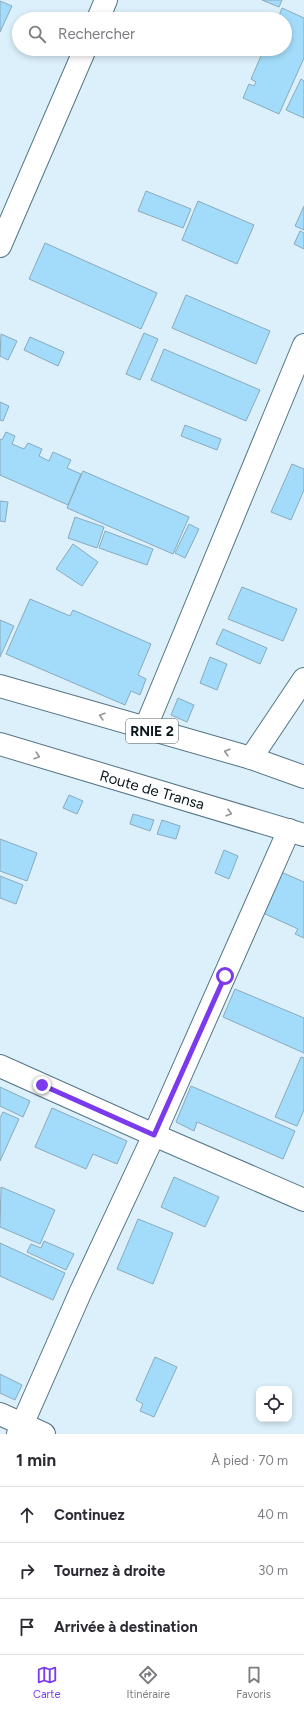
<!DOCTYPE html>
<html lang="fr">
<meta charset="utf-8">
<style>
body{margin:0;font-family:Figtree,sans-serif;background:#f2f2f3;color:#2b2b33}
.controls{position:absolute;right:12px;bottom:12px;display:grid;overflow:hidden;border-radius:8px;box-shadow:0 2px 6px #0003}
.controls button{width:36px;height:36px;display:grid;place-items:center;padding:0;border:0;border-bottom:1px solid #e1e1e2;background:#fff;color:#2b2b33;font:20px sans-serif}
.stop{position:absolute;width:12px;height:12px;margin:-9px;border:3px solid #7c3aed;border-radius:50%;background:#fff}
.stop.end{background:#7c3aed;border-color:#fff;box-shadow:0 1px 4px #0008}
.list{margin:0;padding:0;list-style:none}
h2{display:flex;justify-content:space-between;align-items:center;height:52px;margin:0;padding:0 16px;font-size:17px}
h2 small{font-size:13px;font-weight:400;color:#7c7c81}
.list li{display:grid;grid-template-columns:26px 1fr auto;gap:12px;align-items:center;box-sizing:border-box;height:56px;padding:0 16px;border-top:1px solid #e1e1e2}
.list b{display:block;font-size:15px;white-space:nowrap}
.list em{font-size:13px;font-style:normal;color:#7c7c81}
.icon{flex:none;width:22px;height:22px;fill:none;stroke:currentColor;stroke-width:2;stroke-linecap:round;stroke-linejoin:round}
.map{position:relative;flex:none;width:304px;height:1434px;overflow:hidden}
.search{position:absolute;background:#fff;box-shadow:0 2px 6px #0003;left:12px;right:12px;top:12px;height:44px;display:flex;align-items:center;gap:10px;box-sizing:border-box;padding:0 14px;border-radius:22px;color:#7c7c81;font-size:15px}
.sheet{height:220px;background:#fff}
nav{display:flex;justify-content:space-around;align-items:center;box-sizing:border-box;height:56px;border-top:1px solid #e1e1e2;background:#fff;font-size:11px;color:#7c7c81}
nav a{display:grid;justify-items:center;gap:2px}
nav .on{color:#7c3aed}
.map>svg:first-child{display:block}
.building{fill:#a3dcfa;stroke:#89aabc}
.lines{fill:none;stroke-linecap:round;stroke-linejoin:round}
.street-casing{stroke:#557585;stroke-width:24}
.primary-casing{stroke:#557585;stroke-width:24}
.street{stroke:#fff;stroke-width:22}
.primary{stroke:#fff;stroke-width:22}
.oneway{stroke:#909699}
.route{stroke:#7c3aed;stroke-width:5}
.labels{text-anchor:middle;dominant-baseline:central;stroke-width:3;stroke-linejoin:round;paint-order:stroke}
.shield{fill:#fff;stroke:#535c60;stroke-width:1}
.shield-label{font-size:14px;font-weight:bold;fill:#09161c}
.street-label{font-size:15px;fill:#09161c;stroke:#fff}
</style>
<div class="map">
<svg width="304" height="1434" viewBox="0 0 304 1434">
<rect width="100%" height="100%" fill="#dbf0fb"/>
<g class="building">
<path d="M262,0H282L279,7Z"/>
<path d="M0,1L12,6L0,32Z"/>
<path d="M282,8L304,18V58L279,114L243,98L249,84L254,86L256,82L251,79L264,49H285V19H282V17L279,16Z"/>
<path d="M301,79L304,81V118L286,110Z"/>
<path d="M146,191L191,209L183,228L138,211Z"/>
<path d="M198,201L254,225L237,264L182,240Z"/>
<path d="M304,206V230L295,226Z"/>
<path d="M300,231L304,233V249L294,244Z"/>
<path d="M45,243L157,293L141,329L29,279Z"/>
<path d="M186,295L270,331L256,364L172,328Z"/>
<path d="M144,333L158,339L140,380L126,374Z"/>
<path d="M1,334L17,341L8,360L0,356Z"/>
<path d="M30,337L64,352L58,366L24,350Z"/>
<path d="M164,349L260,390L246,421L151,380Z"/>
<path d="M0,402L9,406L3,421L0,420Z"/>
<path d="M185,425L221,439L217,450L181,436Z"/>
<path d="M6,432L15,436L12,444L24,449L28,443L42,449L39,456L49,461L53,452L71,460L67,468L81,474L68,505L0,475V439L2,440Z"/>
<path d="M292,464L304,469V490L291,520L271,512Z"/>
<path d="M83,471L189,517L173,554L67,508Z"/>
<path d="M0,501L8,502L5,522L0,521Z"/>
<path d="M75,517L104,527L97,548L68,538Z"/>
<path d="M189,524L199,529L185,558L175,553Z"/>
<path d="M105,531L153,549L147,565L99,548Z"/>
<path d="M73,544L98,562L82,586L56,569Z"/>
<path d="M242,587L297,609L283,641L228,619Z"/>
<path d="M30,599L70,616L73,610L151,644L138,675L146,679L140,695L131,691L125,705L6,654Z"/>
<path d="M0,620L14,626L0,657Z"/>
<path d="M223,629L267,648L260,664L216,644Z"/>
<path d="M210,657L227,664L217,690L200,683Z"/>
<path d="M178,698L194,705L187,722L171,715Z"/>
<path d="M69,795L83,801L77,814L63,808Z"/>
<path d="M133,814L154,820L150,831L130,824Z"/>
<path d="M162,820L180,826L176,839L157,834Z"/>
<path d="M0,839L37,853L27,881L0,871Z"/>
<path d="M224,850L238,856L229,879L215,873Z"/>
<path d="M281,872L304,882V938L295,934L298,929L263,913Z"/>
<path d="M0,876L23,885L16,904L0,898Z"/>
<path d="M235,989L304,1018V1053L223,1017Z"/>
<path d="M301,1057L304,1058V1110L297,1126L275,1117Z"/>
<path d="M191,1086L295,1131L283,1159L197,1122L194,1131L176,1122Z"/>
<path d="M0,1087L30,1101L23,1117L0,1106Z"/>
<path d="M52,1108L127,1141L117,1164L93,1154L86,1169L35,1147Z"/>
<path d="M3,1112L19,1119L0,1161V1118Z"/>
<path d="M174,1177L219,1197L205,1227L161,1207Z"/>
<path d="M1,1187L55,1210L40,1244L0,1227Z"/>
<path d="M138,1219L173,1233L153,1284L117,1269Z"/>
<path d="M44,1241L74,1254L66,1270L27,1252L31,1244L41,1248Z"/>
<path d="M0,1243L65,1273L53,1300L0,1276Z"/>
<path d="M155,1357L177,1367L154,1417L140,1411L143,1404L136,1400Z"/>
<path d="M0,1374L22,1385L15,1400L0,1393Z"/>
</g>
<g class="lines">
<defs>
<g id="street">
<path d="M98,19L106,0"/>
<path d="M0,246L85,49"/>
<path d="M145,729L304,345"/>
<path d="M251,758L304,679"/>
<path d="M0,1066L154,1135L304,1200"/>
<path d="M0,1414L44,1434"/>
<path d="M18,1434L81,1291L154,1135L289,830"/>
</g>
<g id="primary">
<path d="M0,686L251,758L304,777"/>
<path d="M0,744L304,835"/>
</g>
</defs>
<use href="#street" class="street-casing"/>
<use href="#primary" class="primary-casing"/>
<use href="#street" class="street"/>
<use href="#primary" class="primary"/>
</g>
<defs><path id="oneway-chevron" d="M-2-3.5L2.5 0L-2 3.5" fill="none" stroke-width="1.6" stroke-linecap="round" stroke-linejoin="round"/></defs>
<g class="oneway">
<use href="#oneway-chevron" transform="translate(102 716) rotate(-164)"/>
<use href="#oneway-chevron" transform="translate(227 752) rotate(-164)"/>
<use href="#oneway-chevron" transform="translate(37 756) rotate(17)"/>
<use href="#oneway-chevron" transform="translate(229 813) rotate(16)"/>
</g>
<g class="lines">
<path class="route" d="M42,1085L154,1135L225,976"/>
</g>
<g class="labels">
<rect class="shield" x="126" y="719" width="52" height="24" rx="3"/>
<g class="shield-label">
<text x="152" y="731">RNIE 2</text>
</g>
<g class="street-label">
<text transform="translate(152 790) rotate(16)">Route de Transa</text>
</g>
</g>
</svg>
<div class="controls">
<button><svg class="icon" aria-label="locate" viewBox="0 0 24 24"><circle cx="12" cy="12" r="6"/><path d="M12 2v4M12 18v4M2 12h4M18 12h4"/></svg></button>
</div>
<div class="stop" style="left:225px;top:976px"></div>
<div class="stop end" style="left:42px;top:1085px"></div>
<div class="search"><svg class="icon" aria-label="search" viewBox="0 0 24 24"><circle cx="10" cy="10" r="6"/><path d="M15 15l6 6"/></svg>Rechercher</div>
</div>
<section class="sheet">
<h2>1 min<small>À pied · 70 m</small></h2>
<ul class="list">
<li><svg class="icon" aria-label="ahead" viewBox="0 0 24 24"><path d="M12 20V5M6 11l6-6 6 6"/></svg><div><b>Continuez</b></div><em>40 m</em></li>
<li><svg class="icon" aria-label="right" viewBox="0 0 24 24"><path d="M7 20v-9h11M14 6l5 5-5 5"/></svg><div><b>Tournez à droite</b></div><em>30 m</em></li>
<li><svg class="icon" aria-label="arrive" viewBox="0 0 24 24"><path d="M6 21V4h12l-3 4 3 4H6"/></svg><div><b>Arrivée à destination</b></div></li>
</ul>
</section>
<nav>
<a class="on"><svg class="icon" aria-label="map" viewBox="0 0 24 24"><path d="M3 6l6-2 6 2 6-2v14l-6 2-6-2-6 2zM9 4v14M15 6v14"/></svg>Carte</a>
<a><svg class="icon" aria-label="directions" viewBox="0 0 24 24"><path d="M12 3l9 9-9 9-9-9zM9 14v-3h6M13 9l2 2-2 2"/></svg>Itinéraire</a>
<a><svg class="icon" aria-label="saved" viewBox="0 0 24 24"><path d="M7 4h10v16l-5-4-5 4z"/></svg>Favoris</a>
</nav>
